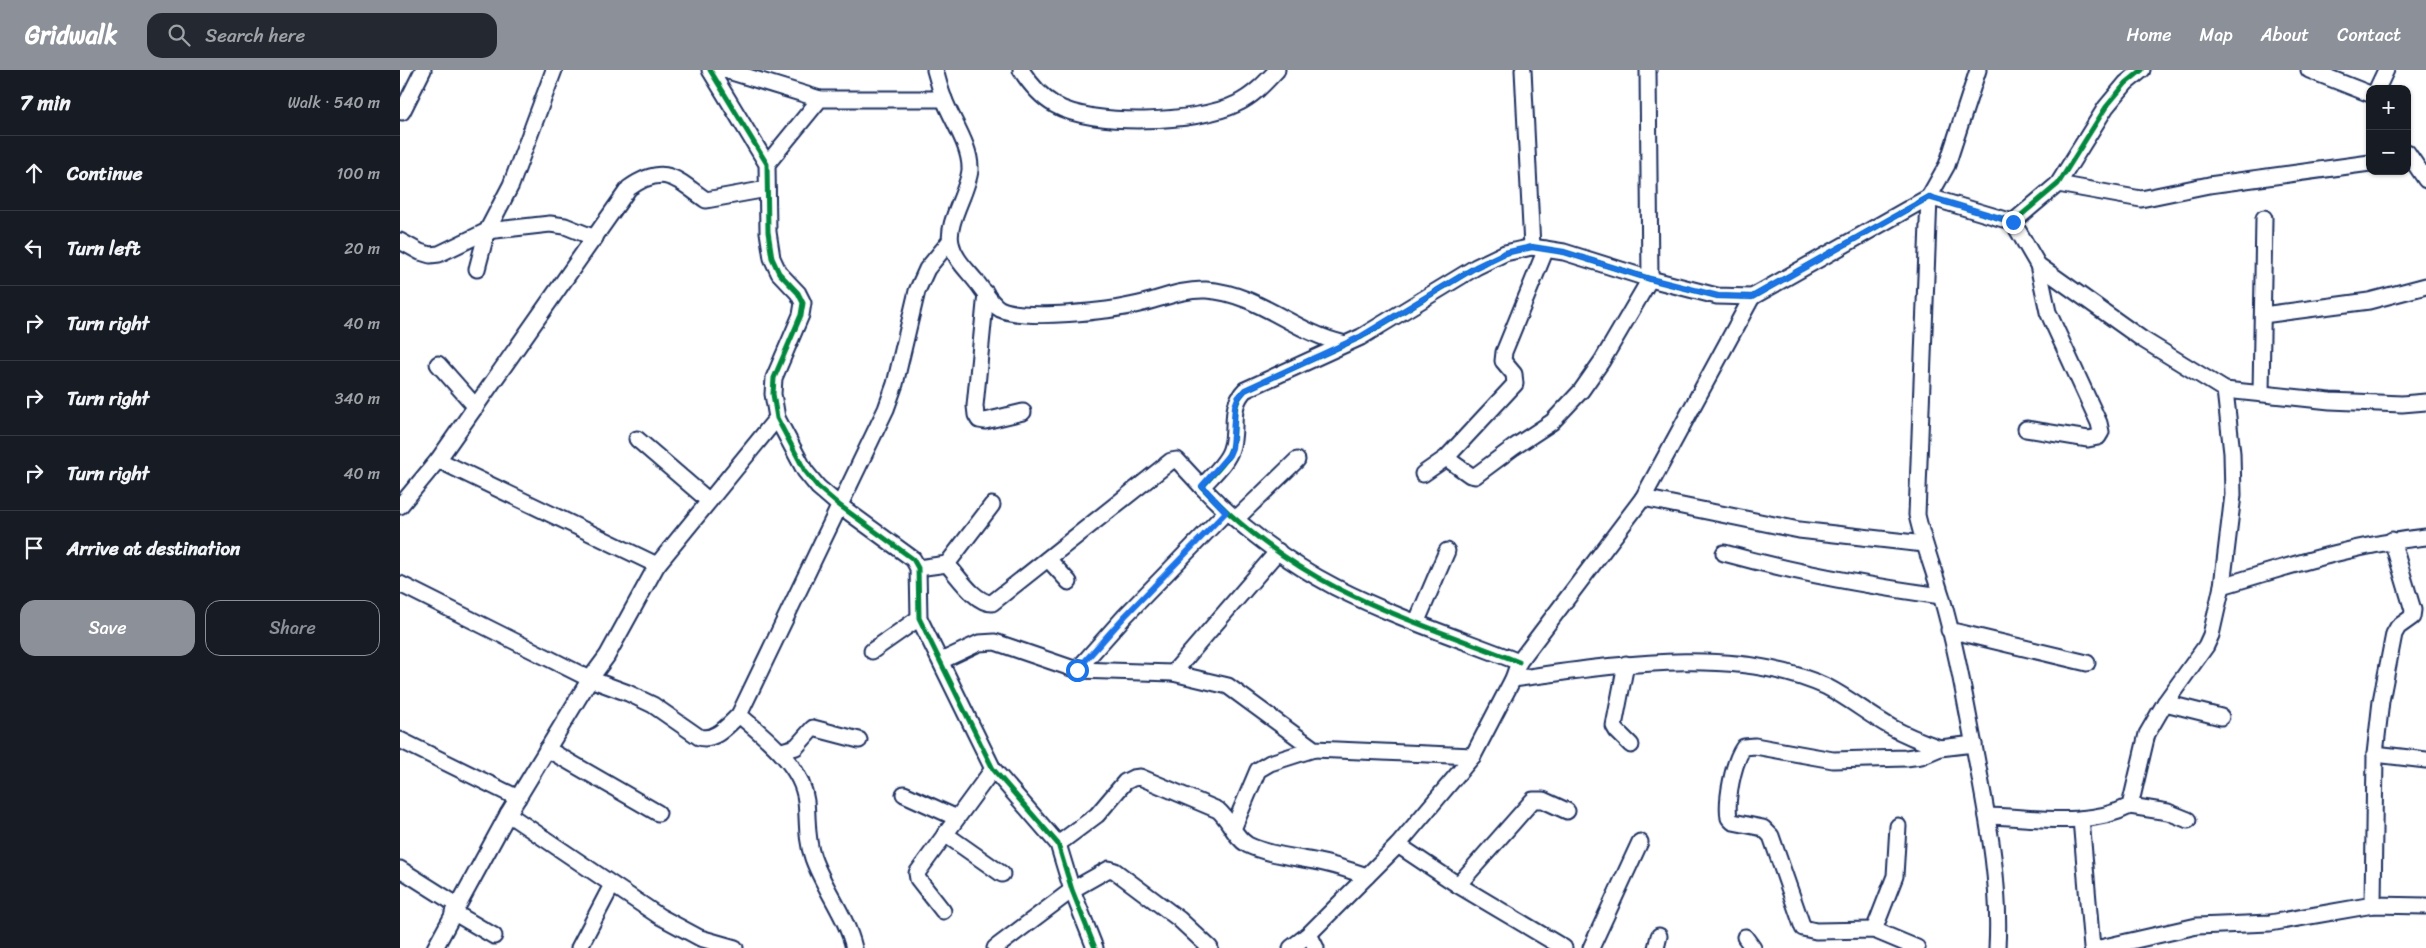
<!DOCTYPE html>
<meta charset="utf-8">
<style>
body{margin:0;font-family:Sriracha,sans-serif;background:#242831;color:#f1f3f6}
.controls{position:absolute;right:15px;top:15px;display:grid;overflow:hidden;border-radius:10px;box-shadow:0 1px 4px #0004}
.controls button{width:45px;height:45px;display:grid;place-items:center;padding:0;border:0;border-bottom:1px solid #363941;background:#171b24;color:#f1f3f6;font:25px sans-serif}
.stop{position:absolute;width:15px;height:15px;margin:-11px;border:4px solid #1a73e8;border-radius:50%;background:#fff}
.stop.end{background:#1a73e8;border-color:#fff;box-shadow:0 1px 5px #0008}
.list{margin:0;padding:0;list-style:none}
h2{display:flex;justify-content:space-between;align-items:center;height:65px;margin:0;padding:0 20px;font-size:21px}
h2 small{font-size:16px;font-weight:400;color:#9ea1a6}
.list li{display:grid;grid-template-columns:32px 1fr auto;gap:15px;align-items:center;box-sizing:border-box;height:75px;padding:0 20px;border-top:1px solid #363941}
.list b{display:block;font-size:19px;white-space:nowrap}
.list em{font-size:16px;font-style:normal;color:#9ea1a6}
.actions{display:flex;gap:10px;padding:15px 20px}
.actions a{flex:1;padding:11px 0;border:1px solid #8c9099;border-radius:15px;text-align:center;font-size:18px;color:#8c9099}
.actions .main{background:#8c9099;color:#fff}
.icon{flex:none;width:28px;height:28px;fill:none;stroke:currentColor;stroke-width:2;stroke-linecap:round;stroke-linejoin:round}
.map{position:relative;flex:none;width:2026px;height:878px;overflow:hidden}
header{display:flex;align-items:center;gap:30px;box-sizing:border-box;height:70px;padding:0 25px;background:#8c9099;color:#fff}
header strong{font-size:24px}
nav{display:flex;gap:28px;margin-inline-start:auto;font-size:18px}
.search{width:350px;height:45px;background:#242831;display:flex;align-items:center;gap:12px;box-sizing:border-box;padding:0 18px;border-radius:15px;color:#9ea1a6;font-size:19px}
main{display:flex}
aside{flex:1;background:#171b24}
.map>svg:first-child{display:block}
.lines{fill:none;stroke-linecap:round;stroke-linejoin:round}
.street-casing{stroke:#1b2f5e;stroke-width:19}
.street{stroke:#fff;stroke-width:15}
.cycleway-casing{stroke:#fff;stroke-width:8}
.cycleway{stroke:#00873e;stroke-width:5}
.route{stroke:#1a73e8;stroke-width:6}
</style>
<header>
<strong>Gridwalk</strong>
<div class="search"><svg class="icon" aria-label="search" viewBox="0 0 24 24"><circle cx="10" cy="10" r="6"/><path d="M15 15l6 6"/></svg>Search here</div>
<nav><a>Home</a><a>Map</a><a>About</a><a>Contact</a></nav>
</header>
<main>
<aside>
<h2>7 min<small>Walk · 540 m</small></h2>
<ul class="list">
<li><svg class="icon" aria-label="ahead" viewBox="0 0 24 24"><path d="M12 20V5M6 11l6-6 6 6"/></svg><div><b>Continue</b></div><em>100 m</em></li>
<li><svg class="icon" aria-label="left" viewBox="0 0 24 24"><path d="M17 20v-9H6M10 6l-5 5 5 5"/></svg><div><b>Turn left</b></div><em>20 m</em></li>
<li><svg class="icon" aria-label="right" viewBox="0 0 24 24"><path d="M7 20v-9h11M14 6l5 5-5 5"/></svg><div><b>Turn right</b></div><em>40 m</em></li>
<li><svg class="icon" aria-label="right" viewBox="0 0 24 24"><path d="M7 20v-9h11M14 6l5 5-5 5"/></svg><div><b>Turn right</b></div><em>340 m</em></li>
<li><svg class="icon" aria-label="right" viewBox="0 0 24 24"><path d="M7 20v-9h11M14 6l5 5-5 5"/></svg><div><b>Turn right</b></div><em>40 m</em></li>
<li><svg class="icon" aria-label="arrive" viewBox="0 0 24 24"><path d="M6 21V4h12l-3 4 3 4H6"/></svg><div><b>Arrive at destination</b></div></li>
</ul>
<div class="actions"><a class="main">Save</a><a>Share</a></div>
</aside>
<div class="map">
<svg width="2026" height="878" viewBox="0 0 2026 878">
<rect width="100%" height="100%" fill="#fff"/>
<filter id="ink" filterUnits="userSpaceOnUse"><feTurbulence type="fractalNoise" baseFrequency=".02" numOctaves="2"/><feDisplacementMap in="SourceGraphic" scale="10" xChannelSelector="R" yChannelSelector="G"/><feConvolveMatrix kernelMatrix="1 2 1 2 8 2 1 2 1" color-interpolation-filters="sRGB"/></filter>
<g filter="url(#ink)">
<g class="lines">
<defs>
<g id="street">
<path d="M310,0L367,94L368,162L372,188L379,203L398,223L403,233L401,245L374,308L373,324L377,348L405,401L418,417L439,435L513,489L518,498L519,548L593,699L658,774L672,820L695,878"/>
<path d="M325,0L420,29"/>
<path d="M535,0C538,10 540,20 544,29C552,51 571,76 570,100C568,122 546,153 551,173C554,188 566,199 575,210C582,218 591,234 600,239C626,251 710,241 739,234C760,229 783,219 806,220C857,223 894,262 942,273"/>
<path d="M621,0C630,14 641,27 655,35C692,57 798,53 836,34C853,26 864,14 877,0"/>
<path d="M1123,0L1132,177"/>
<path d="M1578,0L1547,95L1529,127L1517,445C1523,472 1533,498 1541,525C1556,576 1565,629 1575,681C1587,746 1601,812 1597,878"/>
<path d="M1909,0L1970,24"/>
<path d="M1977,19L1986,0"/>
<path d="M2,42L23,0"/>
<path d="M2007,82L2026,110"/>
<path d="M367,94L420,29H544"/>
<path d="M1658,114L1741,129L1809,115L1970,93"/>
<path d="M1613,152L1638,195L1742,269L1825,320L1930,331L2002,334L2026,332"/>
<path d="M0,171L20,182L30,185L39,184L87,161L111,115L154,0"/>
<path d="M77,199L87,161L150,154L165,156L195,168"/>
<path d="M586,223L575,336L576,345L579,350L585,351L623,342"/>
<path d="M1863,245L1969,231L2026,216"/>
<path d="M38,294L76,337"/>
<path d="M1825,320L1832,383L1833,425L1822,516C1889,496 1956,474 2026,467"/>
<path d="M1861,323L1864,148"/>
<path d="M1626,359L1688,369L1698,367L1701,362L1699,353L1648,242L1638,195"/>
<path d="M237,369L309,431"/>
<path d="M1046,388L1070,405L1075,406L1114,377L1152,352L1181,321L1202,291L1250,209L1248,0"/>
<path d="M38,390L257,495L377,348"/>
<path d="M1023,404L1046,388L1115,314L1114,304L1103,291L1104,282L1146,179"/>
<path d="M1243,428L1399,460L1524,474"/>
<path d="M0,436L38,390L229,118C265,93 276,109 306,130L367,119"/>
<path d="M836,449L897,390"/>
<path d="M1324,483C1396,503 1468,516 1541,526"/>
<path d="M648,489L669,512"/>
<path d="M547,494C558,506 575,533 592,533L771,391L777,390L802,417"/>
<path d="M518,498L547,494L592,435"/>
<path d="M0,514L190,609L228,623L253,635L299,667C315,672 328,655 339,645"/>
<path d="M1017,551L1047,481"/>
<path d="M1549,560L1687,593"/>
<path d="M472,581L519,548"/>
<path d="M541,591L579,573L595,572L677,600L773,603L828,616L914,679L1073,686"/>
<path d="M1119,592C1058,568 994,547 935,517C887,492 839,456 802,417C811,406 827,393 831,379C838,359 828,337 845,320L961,267L1076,197L1105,183L1132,177L1164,182L1250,209L1317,226L1352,227L1529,127L1613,152L1658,114L1706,37L1726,13L1742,0"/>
<path d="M1226,594L1214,656L1217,661L1231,675"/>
<path d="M677,600L725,546L826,442"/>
<path d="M773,603L878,481"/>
<path d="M1113,609C1210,596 1335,574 1427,617C1449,628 1469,645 1491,657C1507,666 1523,672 1540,678"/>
<path d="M1765,633L1821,647"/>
<path d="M0,670L118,728"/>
<path d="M147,679L258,743"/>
<path d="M382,681L396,677L413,658L459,670"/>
<path d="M1975,684L2026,690"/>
<path d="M504,724L557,748"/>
<path d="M1730,736L1768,742L1788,750"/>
<path d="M108,744L259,846L300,868L335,878"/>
<path d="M1587,746C1633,747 1687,758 1730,736L1747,664L1765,633L1806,576L1811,565L1822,516"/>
<path d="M1681,749L1692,878"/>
<path d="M833,759L858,700L870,693L914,679"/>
<path d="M545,764L602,804"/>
<path d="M658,774L697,745L725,712L733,708L740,707L818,740C830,750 834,767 848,775C869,785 896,787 919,792C935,795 951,801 967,806"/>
<path d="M998,775L1058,815L1164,878"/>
<path d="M0,799L57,835"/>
<path d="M1058,815L1133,730H1143L1167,741"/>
<path d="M1973,835L1975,684L1981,631L1994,564L1998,557L2012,547L2013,540L1992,470"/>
<path d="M543,841L518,809L517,803L593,699"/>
<path d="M53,842L94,866"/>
<path d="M1474,860L1495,806L1498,756"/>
<path d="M909,864L916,878"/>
<path d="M1345,867L1353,878"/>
<path d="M35,878L108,744L190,609L207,586L257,495"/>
<path d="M179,878L212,815"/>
<path d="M454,878C446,845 424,819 413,788C406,769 408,750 406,731C402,695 365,667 339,645L486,339L495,314L517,221L527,199L550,171"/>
<path d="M595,878L672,820L709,799L715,801L779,849L810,878"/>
<path d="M891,878L909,864L998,775L1073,686L1113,609L1119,592L1243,428L1352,227"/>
<path d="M1191,878L1240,772"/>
<path d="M1256,878L1259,866"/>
<path d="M1517,878L1474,860L1416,861L1403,858L1371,766L1363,758L1333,752L1329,748C1326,730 1333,692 1344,677L1355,676L1433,690L1506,688L1521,686L1540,678L1574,674"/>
<path d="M1700,878L1797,856L1870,853L1973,835L2026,836"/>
</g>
</defs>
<use href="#street" class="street-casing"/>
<use href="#street" class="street"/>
<defs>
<g id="cycleway">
<path d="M310,0L367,94L368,162L372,188L379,203L398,223L403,233L401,245L374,308L373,324L377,348L405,401L418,417L439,435L513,489L518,498L519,548L593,699L658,774L672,820L695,878"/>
<path d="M1119,592C1058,568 994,547 935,517C887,492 839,456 802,417C811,406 827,393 831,379C838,359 828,337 845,320L961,267L1076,197L1105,183L1132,177L1164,182L1250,209L1317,226L1352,227L1529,127L1613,152L1658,114L1706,37L1726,13L1742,0"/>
</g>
</defs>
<use href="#cycleway" class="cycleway-casing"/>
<use href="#cycleway" class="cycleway"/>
</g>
</g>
<g class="lines" filter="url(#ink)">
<path class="route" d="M677,600L725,546L826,442L802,416L829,385L832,378L835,336L838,328L845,320L960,267L1076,197L1105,183L1132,177L1164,182L1250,209L1318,226L1352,227L1529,127L1613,152"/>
</g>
</svg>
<div class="controls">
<button>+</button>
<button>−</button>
</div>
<div class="stop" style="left:677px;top:600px"></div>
<div class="stop end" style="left:1613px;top:152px"></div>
</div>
</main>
